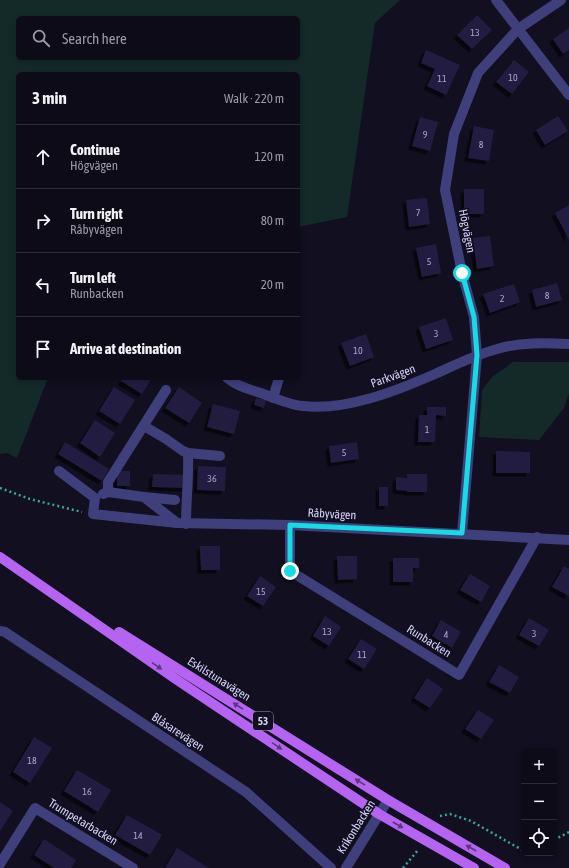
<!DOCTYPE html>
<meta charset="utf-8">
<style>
body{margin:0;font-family:"Asap Condensed",sans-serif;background:#161421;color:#f1f3f6}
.controls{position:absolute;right:12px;bottom:12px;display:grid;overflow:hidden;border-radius:6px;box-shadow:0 2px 6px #0003}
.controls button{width:36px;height:36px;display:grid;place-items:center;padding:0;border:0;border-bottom:1px solid #2d2b37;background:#0d0b18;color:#f1f3f6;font:20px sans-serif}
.stop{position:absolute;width:12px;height:12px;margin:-9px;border:3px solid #15dbe5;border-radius:50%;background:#fff}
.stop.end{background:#15dbe5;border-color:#fff;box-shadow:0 1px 4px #0008}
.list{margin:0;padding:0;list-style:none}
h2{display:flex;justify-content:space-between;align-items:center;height:52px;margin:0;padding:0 16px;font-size:17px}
h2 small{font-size:13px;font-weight:400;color:#9a9ba2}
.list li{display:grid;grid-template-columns:26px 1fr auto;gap:12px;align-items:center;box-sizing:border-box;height:64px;padding:0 16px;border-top:1px solid #2d2b37}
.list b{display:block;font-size:15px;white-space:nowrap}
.list p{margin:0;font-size:13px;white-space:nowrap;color:#9a9ba2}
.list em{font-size:13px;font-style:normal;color:#9a9ba2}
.icon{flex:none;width:22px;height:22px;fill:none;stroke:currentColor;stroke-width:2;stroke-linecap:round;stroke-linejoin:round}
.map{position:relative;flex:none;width:569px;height:868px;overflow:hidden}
.search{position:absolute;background:#0d0b18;box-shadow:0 2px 6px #0003;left:16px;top:16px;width:284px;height:44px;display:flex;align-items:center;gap:10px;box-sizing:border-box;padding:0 14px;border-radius:6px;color:#9a9ba2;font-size:15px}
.panel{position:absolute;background:#0d0b18;box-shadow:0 2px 6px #0003;left:16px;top:72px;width:284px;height:308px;border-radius:6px}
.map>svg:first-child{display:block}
.green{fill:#132a28;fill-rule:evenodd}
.building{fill:#221d3f;filter:url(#shadow)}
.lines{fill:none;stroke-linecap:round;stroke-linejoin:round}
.path{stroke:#39a89c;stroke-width:2.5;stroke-dasharray:2 3;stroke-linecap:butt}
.minor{stroke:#3e3f7b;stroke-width:10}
.major{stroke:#b563f1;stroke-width:10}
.oneway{fill:#5b357e}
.route{stroke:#15dbe5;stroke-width:5}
.labels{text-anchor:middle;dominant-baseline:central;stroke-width:3.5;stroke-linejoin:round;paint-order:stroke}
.number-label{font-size:10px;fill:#a8a5cc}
.shield{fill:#110f20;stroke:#9a98b9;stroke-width:1}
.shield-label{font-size:11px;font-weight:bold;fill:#d5d2fb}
.street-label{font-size:12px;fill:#d5d2fb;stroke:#110f20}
</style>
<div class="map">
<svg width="569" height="868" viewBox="0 0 569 868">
<defs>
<filter id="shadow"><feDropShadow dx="-3.5" dy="3.5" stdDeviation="0" flood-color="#0009"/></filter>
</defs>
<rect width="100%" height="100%" fill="#110f20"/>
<g class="green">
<path d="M0,0H400L375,23L347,217L298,227V74H18V378H48L17,458L7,453L0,454ZM18,18H298V58H18Z"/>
<path d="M513,362H569V393L564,408L539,440L479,437L482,390L492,377Z"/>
</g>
<g class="building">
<path d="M477,15L492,30L472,49L457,35Z"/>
<path d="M569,28V50L563,54L553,39Z"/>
<path d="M426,50L460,65L446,95L427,86L435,69L421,63Z"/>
<path d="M514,60L529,72L512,94L496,82Z"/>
<path d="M558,116L568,131L545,145L536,130Z"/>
<path d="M420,117L438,122L430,151L412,146Z"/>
<path d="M474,126L494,130L489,161L468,158Z"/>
<rect x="464" y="189" width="20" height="25"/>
<path d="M427,198L430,224L409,227L406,200Z"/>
<path d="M569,205V240L555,213Z"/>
<path d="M490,236L494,266L477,269L473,238Z"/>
<path d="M436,244L441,273L422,277L416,248Z"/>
<path d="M557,283L562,300L536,307L532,290Z"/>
<path d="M514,284L520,302L490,313L483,294Z"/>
<path d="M446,318L453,340L426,349L419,327Z"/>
<path d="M366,334L374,357L350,366L341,343Z"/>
<path d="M123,378H152L142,394L121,381Z"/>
<path d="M114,387L135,400L120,424L99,411Z"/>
<path d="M179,387L202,403L189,423L165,408Z"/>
<path d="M256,398L266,400L264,408L254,405Z"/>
<path d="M213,404L240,411L234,434L207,427Z"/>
<path d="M427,407H446V416L436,415L435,442H418L419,415H427Z"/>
<path d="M95,420L115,433L100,457L80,443Z"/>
<path d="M65,442L109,469L102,481L58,454Z"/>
<path d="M357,442L359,459L331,463L329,446Z"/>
<path d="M496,451L530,452V473H496Z"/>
<path d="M198,466L226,467L225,491L197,490Z"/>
<rect x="117" y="471" width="13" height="15"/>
<path d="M153,474L187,475V488L152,487Z"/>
<path d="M407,474H427V492H407V491L396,490V477L407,478Z"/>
<rect x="379" y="487" width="9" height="19"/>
<path d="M200,546H220V570H201Z"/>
<path d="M337,556H357V579L338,580Z"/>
<path d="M393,558H419V568H413V582H393Z"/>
<path d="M564,566L569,569V596L552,587Z"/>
<path d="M470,574L490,586L481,602L460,590Z"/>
<path d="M260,576L276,587L263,606L247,596Z"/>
<path d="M325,616L341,627L329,646L313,636Z"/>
<path d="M529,618L549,630L539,646L519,635Z"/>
<path d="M441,620L461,632L452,648L432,636Z"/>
<path d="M361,639L377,649L364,669L348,659Z"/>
<path d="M499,665L519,677L510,693L489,682Z"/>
<path d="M427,678L443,689L430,708L414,698Z"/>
<path d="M478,710L494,720L481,739L465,729Z"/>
<path d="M34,737L52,748L30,783L13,772Z"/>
<path d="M77,770L111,790L98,812L64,791Z"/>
<path d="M0,802L13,811L0,831Z"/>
<path d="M127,815L162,835L150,855L115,835Z"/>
<path d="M44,839L76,860L71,868H54L34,855Z"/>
<path d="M177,848L209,868H165Z"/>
</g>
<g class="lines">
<g class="path">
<path d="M0,488L30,499L82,512"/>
<path d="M440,816L450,814L471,821L524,851"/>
<path d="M554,840L569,832"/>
<path d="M528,853H530"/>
<path d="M403,868L418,850"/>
</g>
<g class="minor">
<path d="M496,0L569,95"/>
<path d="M227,378C238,387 252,390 266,395C278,399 290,405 303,406C346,411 396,391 435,374C455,365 475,355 497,349C520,342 545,343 569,344"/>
<path d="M273,398L279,378"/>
<path d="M144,426L166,439L183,451L188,453L220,456"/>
<path d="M59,471L95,498L93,514L177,523L290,525L569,540"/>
<path d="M108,492V482L166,390"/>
<path d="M103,494L108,492L144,497L177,523"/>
<path d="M144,497L175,500"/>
<path d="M186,524C186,500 189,477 188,453"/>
<path d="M290,525V571L459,675L537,537"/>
<path d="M462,533L477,355L474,317L462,273L445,190L454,134L478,73L518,29L561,0"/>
<path d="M0,631L5,632L246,792L331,868"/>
<path d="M0,864L35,808L133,868"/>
<path d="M346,868L388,800"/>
</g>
<g class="major">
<path d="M0,557L177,680L379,814L474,868"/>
<path d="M119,632L388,800L505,868"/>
</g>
</g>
<defs><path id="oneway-solid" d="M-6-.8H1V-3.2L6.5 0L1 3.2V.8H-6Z"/></defs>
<g class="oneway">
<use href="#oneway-solid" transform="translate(157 666) rotate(35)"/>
<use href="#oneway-solid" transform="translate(238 706) rotate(-148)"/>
<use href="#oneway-solid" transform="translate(277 746) rotate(34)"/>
<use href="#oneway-solid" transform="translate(360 782) rotate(-148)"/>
<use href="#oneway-solid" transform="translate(398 825) rotate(30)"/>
<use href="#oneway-solid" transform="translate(471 848) rotate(-150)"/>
</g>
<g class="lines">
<path class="route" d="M290,571V525L462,533L477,355L474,317L462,273"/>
</g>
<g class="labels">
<g class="number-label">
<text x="475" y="32">13</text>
<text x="513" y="77">10</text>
<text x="442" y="78">11</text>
<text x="425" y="134">9</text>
<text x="481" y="144">8</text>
<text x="418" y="212">7</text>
<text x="429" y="261">5</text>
<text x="547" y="295">8</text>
<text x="502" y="298">2</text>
<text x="436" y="333">3</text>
<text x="358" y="350">10</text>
<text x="427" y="429">1</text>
<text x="344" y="452">5</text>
<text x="212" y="478">36</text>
<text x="261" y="591">15</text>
<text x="327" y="631">13</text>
<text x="534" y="633">3</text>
<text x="446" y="634">4</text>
<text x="362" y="654">11</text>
<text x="32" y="760">18</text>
<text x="87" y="791">16</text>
<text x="138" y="835">14</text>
</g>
<rect class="shield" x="253" y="712" width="20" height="18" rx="3"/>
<g class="shield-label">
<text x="263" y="721">53</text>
</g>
<g class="street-label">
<text transform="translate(467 231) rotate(79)">Högvägen</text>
<text transform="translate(393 376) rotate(-20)">Parkvägen</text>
<text transform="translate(332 514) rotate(3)">Råbyvägen</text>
<text transform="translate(429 641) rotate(32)">Runbacken</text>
<text transform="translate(219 679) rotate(32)">Eskilstunavägen</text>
<text transform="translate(178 732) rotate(33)">Blåsarevägen</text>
<text transform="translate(83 822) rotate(31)">Trumpetarbacken</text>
<text transform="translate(356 827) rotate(-58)">Krikonbacken</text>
</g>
</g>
</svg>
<div class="controls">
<button>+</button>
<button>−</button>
<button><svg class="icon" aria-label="locate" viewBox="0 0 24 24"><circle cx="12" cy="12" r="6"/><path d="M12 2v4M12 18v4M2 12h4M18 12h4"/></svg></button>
</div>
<div class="stop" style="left:462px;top:273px"></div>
<div class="stop end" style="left:290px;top:571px"></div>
<div class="search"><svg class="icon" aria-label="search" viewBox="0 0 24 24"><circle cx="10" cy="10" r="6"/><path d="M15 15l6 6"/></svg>Search here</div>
<section class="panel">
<h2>3 min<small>Walk · 220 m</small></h2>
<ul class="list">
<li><svg class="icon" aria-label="ahead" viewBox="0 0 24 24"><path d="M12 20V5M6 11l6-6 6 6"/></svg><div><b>Continue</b><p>Högvägen</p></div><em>120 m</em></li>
<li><svg class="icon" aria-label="right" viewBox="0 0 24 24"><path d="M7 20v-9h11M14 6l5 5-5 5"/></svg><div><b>Turn right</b><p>Råbyvägen</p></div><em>80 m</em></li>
<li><svg class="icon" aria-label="left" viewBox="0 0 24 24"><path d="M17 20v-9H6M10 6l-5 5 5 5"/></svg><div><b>Turn left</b><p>Runbacken</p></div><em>20 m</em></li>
<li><svg class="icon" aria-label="arrive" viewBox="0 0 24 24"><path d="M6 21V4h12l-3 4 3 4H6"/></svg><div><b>Arrive at destination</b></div></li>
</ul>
</section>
</div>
